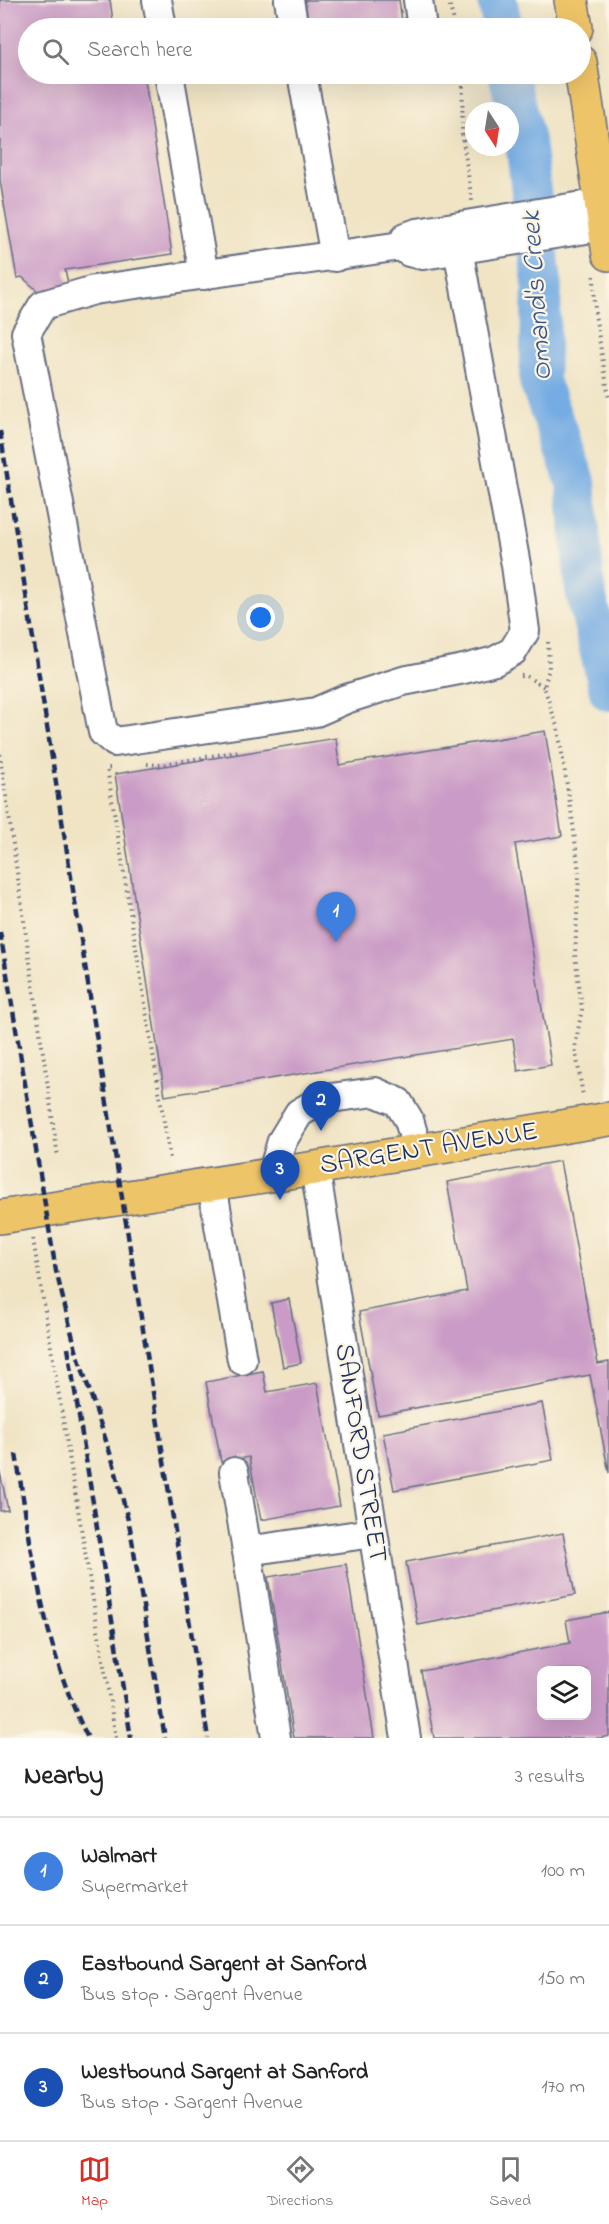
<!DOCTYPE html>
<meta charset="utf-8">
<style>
body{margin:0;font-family:"Indie Flower",sans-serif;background:#f6f6f6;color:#222}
.controls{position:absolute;right:18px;bottom:18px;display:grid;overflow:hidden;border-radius:12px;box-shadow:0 6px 24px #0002}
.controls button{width:54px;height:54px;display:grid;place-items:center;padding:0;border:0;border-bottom:2px solid #e0e0e0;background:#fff;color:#222;font:30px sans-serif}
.compass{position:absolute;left:465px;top:102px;width:54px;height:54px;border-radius:50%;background:#fff;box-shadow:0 6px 24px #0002;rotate:168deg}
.you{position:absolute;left:261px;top:618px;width:21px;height:21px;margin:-15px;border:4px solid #fff;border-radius:50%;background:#1a73e8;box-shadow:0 0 0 9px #1a73e833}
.badge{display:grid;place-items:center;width:39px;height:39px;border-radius:50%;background:#d93025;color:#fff;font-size:20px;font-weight:700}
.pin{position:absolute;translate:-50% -50px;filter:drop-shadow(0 2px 3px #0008)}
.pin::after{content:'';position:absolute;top:32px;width:21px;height:18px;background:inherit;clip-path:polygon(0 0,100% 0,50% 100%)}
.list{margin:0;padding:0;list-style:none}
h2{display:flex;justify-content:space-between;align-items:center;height:78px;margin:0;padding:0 24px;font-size:26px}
h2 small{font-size:20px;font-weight:400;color:#767676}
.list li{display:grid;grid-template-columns:39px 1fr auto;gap:18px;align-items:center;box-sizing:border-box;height:108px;padding:0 24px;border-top:2px solid #e0e0e0}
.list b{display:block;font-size:22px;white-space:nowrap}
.list p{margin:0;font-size:20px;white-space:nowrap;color:#767676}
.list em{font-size:20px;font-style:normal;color:#767676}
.icon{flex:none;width:33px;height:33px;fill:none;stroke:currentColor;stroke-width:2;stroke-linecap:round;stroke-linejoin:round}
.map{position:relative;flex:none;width:609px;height:1738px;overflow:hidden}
.search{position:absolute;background:#fff;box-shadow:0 6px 24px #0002;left:18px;right:18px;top:18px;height:66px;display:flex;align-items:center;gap:15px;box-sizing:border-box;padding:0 21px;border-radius:33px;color:#767676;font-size:22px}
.sheet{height:402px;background:#fff}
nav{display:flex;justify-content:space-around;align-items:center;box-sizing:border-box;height:84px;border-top:2px solid #e0e0e0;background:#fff;font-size:16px;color:#767676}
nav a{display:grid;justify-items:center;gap:3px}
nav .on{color:#d93025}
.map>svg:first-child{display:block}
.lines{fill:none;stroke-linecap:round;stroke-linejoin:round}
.river{stroke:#74ace3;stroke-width:40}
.building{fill:#ca9bc6;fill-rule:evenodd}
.minor-casing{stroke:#666e82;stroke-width:32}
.major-casing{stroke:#666e82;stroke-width:36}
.path{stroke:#666e82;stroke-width:4;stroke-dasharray:1.5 4.5;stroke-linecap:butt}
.minor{stroke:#fff;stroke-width:28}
.major{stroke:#eec469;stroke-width:33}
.rail{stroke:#1b2f5e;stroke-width:4.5;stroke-dasharray:9 4.5;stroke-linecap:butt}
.labels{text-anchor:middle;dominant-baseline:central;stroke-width:4.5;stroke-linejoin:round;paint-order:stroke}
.street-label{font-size:27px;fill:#1b2f5e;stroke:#fcf5e5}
.water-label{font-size:28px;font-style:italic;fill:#365486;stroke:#fcf5e5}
</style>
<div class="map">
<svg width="609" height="1738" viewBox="0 0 609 1738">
<rect width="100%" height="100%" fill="#fcf5e5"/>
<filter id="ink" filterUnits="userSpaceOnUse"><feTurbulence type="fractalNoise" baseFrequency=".0167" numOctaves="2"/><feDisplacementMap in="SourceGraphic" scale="12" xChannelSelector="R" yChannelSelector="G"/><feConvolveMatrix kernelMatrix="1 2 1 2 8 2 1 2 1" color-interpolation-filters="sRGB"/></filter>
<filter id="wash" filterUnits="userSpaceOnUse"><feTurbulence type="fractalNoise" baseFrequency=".008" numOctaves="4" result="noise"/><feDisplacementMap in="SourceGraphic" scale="24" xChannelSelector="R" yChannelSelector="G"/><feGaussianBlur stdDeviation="1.35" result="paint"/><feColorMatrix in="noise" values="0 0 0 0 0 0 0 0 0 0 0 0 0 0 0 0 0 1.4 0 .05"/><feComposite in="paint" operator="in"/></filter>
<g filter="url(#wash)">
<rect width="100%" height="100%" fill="#f0e4c5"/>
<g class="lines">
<g class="river">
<path d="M497,0L503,28"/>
<path d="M508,74L525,141L542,282L539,381L576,482L585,590L609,691"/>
</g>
</g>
<g id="blocks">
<g class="building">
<path d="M0,0H110L114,28H28V74H144L172,254L65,270L69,287L40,293L22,277L17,278L0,181Z"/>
<path d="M305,0H399L403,28H309Z"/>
<path d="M545,731L562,836L515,844L551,1065L518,1071L513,1039L165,1096L115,774L336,738L339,765Z"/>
<path d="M560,1161L598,1364L609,1362V1473L590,1375L378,1415L359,1312L467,1291L447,1182Z"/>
<path d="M289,1299L301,1363L283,1367L271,1303Z"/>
<path d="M263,1371L267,1392L317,1383L340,1506L261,1520L249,1457L221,1462L206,1382Z"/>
<path d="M542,1403L553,1460L394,1490L383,1433Z"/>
<path d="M0,1472L8,1510L0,1511Z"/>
<path d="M563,1533L575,1595L418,1625L406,1562Z"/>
<path d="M346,1564L374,1738H294L268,1577Z"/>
<path d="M609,1612V1736L600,1738H434L421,1671L570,1643L566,1620ZM542,1670H586V1716H542Z"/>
</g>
</g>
</g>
<g filter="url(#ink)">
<use href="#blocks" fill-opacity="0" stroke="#666e82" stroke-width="1.5"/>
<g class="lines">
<defs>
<g id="minor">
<path d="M157,0L162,28"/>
<path d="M289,0L294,28"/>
<path d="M418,0L422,28"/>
<path d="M169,74L204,275"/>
<path d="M302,74L335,257"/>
<path d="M401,246L406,237L417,233L601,203"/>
<path d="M458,249L516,565L525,631L513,651L495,661L464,669L403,681L346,699L316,712L115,742L103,732L26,333L43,305L94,290L401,246L409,252L423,255L605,226"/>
<path d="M315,1168L406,1738"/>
<path d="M272,1175L282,1141L299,1113L323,1099L375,1092L398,1102L409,1120L418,1151"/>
<path d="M212,1184L242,1360"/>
<path d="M234,1472L247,1551"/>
<path d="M276,1738L247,1551L373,1533"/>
</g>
<g id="major">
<path d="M571,0L576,28"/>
<path d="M580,62L609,254"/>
<path d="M0,1217L315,1168L609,1119"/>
</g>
</defs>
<use href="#minor" class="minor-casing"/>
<use href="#major" class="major-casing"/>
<g class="path">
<path d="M448,0L456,28"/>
<path d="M463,74L462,134L472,201"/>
<path d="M594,276L595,314L609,398"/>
<path d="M548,642L549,669L544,687L558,729L572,816L579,873L575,955L582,1009L575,1047L583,1096"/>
<path d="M521,676H526L544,687"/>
<path d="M0,754L58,1157"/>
<path d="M147,764L159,765L240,751"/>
<path d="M110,768H107L170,1159"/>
<path d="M33,1239L116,1738"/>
</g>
<use href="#minor" class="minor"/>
<use href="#major" class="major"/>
<g class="rail">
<path d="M0,431L208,1738"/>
<path d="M0,932L56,1271L76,1350L114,1465L130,1528L165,1738"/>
<path d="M68,1348L131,1738"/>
<path d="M16,1454C32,1551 43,1649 88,1738"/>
</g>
</g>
</g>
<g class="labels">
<g class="street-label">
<text transform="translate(429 1149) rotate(-9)">SARGENT AVENUE</text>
<text transform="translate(360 1453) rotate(81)">SANFORD STREET</text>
</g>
<g class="water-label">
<text transform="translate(538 296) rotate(-94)">Omand's Creek</text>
</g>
</g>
</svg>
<div class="controls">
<button><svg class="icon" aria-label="layers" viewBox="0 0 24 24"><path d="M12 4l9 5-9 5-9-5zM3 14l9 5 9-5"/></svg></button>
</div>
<svg class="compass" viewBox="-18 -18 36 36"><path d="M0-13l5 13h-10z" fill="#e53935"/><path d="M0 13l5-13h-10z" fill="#767676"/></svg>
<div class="you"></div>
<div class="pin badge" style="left:336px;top:942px;background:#3f7fe0">1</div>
<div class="pin badge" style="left:321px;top:1131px;background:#1a4fb4">2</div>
<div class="pin badge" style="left:280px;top:1200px;background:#1a4fb4">3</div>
<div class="search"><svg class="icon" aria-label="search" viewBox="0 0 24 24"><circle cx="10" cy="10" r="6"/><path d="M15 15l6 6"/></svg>Search here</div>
</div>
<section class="sheet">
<h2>Nearby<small>3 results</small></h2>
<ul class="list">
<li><span class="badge" style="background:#3f7fe0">1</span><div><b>Walmart</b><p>Supermarket</p></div><em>100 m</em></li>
<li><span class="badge" style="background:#1a4fb4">2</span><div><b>Eastbound Sargent at Sanford</b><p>Bus stop · Sargent Avenue</p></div><em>150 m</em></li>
<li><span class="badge" style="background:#1a4fb4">3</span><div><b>Westbound Sargent at Sanford</b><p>Bus stop · Sargent Avenue</p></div><em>170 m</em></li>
</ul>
</section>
<nav>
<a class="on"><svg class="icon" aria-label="map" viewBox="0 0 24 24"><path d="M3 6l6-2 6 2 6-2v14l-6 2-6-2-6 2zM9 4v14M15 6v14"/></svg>Map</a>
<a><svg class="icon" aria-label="directions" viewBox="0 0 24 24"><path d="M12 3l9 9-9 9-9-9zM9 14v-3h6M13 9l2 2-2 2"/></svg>Directions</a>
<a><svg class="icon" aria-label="saved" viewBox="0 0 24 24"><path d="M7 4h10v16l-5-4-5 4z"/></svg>Saved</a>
</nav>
